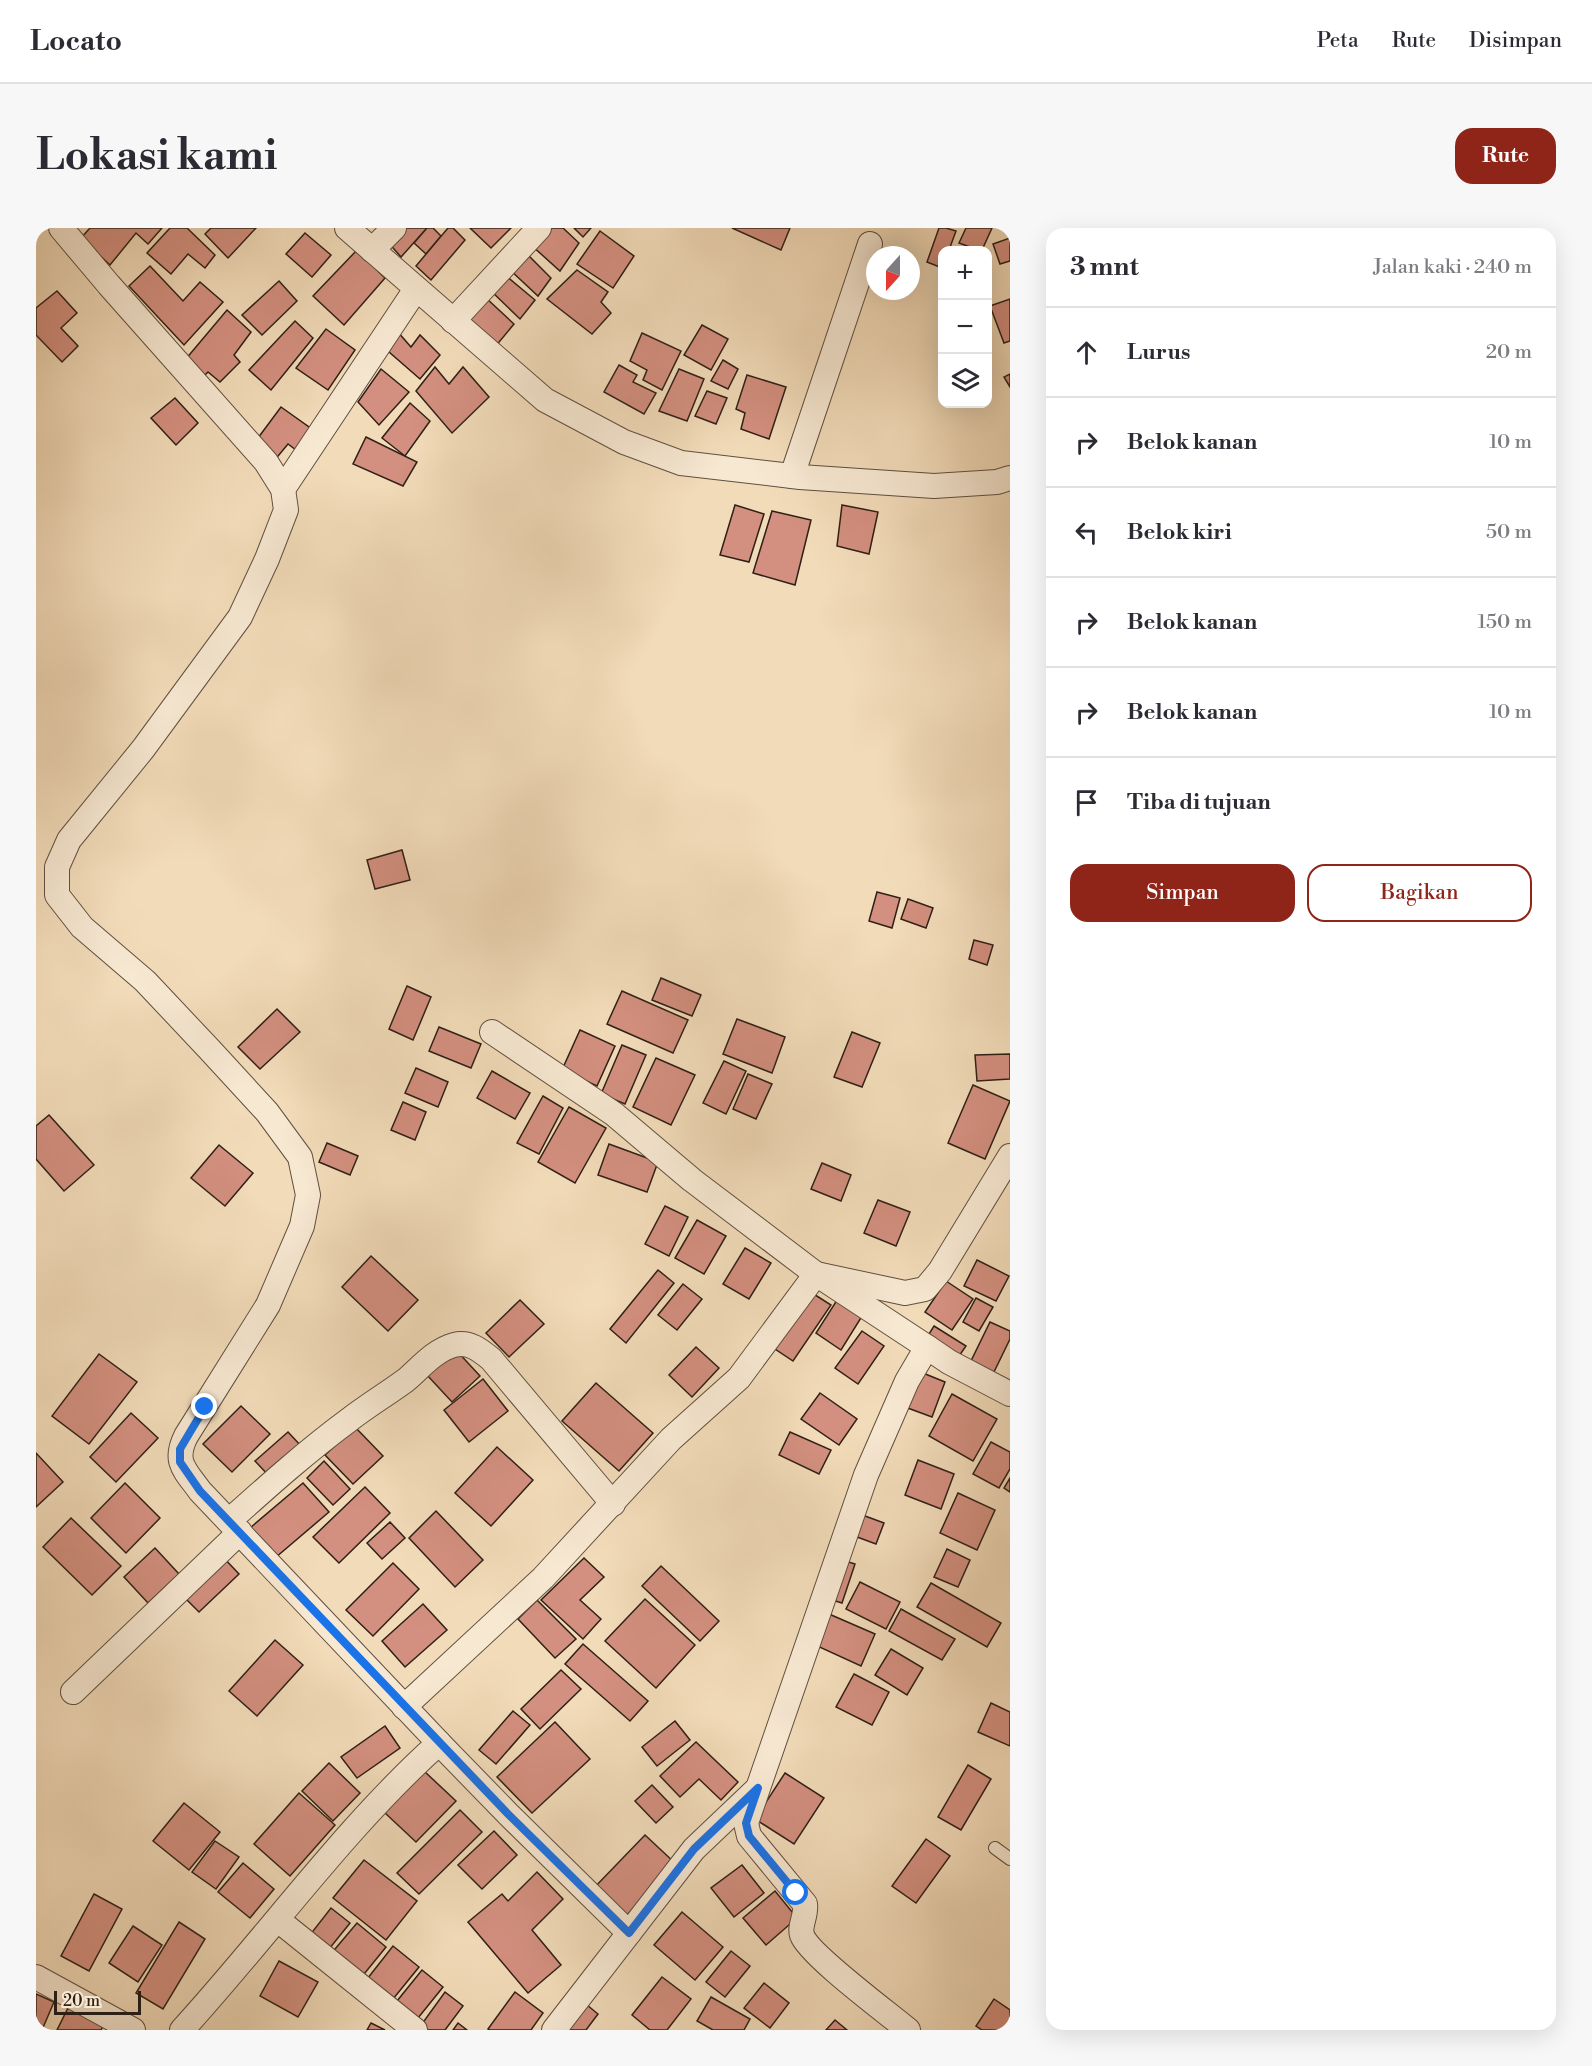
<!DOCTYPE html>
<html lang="id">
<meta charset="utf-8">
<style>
body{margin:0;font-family:"Libre Bodoni",serif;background:#f7f7f7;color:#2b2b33}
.controls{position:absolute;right:18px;top:18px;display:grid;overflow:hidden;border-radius:12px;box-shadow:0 6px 24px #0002}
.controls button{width:54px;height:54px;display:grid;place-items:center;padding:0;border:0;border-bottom:2px solid #e1e1e2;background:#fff;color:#2b2b33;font:30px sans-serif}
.compass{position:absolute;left:830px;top:18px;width:54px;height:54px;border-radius:50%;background:#fff;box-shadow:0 6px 24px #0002;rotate:201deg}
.scale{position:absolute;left:18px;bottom:15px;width:87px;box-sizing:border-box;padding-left:6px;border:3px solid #2f2016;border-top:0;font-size:16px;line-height:21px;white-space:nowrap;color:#2f2016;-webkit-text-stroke:4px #f7e8d2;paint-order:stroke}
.stop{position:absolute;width:18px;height:18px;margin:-14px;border:4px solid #1a73e8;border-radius:50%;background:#fff}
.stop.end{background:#1a73e8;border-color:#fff;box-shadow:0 2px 6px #0008}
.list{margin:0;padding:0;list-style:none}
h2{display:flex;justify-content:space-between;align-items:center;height:78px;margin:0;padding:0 24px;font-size:26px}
h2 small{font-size:20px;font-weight:400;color:#7c7c81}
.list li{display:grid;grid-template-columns:39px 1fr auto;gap:18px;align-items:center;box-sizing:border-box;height:90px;padding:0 24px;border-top:2px solid #e1e1e2}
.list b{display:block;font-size:22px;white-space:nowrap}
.list em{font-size:20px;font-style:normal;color:#7c7c81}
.actions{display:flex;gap:12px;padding:18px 24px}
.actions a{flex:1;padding:14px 0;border:2px solid #8f2418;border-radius:18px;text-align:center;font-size:21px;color:#8f2418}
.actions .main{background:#8f2418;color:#fff}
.icon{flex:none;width:33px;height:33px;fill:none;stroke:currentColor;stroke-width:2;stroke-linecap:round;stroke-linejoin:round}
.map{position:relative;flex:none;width:974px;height:1802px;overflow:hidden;border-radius:18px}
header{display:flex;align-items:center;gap:36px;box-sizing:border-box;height:84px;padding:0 30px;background:#fff;border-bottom:2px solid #e1e1e2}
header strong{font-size:28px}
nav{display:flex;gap:33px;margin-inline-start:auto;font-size:21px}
.intro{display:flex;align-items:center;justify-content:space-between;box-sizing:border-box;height:144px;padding:0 36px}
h1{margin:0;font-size:42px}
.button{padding:15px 27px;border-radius:18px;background:#8f2418;color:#fff;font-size:21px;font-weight:700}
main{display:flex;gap:36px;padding:0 36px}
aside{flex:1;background:#fff;border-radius:18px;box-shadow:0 6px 24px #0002}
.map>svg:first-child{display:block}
.building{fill:#d38f7f;stroke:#2f2016;stroke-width:1.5}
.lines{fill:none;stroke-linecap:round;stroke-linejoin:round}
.lane-casing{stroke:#604f3f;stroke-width:14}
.street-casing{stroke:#604f3f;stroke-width:26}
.lane{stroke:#f7e8d2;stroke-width:12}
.street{stroke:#f7e8d2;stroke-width:24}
.route{stroke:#1a73e8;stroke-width:8}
</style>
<header>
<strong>Locato</strong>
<nav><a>Peta</a><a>Rute</a><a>Disimpan</a></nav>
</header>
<div class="intro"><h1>Lokasi kami</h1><a class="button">Rute</a></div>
<main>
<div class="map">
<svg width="974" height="1802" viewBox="0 0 974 1802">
<rect width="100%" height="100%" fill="#f2dbb9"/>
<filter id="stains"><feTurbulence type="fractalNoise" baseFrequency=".00333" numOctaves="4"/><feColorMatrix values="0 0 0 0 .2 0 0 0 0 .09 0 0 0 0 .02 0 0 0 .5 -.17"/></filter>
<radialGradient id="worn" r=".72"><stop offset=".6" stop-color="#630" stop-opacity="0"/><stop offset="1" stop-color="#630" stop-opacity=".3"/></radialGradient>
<g class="building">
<path d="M54,0H126L112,16L100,5L74,37L45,10Z"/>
<path d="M134,0H151L179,27L169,40L152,26L135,46L111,25Z"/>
<path d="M175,0H220L192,30L169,6Z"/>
<path d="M364,0H391L365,29L351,13Z"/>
<path d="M391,0H397L405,8L390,26L378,15Z"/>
<path d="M412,0H417L429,12L395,52L380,38Z"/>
<path d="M434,0H475L455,20Z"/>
<path d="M512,0H527L543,15L524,43L495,17Z"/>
<path d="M538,0H555L547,9Z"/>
<path d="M696,0H754L745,22Z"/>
<path d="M903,0H910L920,3L913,22H906V40L891,34Z"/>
<path d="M930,0H956L946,22H942L923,15Z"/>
<path d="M564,3L598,28L577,60L541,36Z"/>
<path d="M269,5L295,27L276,49L250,26Z"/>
<path d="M974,10V33L964,36L957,16Z"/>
<path d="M321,22L349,50L308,97L277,68Z"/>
<path d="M489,24L515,50L502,68L473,41Z"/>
<path d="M114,38L147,73L164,54L187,74L148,117L93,58Z"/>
<path d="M541,42L572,64L565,74L575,85L556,106L511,71Z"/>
<path d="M469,47L499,72L484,91L453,61Z"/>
<path d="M243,53L261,73L226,107L206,87Z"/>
<path d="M21,63L41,85L25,100L42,118L26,134L0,107V80Z"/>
<path d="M449,69L478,96L459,119L427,91Z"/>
<path d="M974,71V113L968,115L954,78Z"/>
<path d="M191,82L215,104L198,127L204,134L184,154L172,144L166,150L149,132Z"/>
<path d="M259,93L277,110L235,162L213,142Z"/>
<path d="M666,97L692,111L675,142L648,127Z"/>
<path d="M290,101L319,122L292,162L260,140Z"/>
<path d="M361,103L375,119L384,107L404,127L384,151L345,117Z"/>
<path d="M606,105L645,123L626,162L607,152L611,142L594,133Z"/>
<path d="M687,132L702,141L692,161L675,153Z"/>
<path d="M583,137L601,147L597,154L620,165L608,186L568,164Z"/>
<path d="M399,139L413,156L427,139L453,169L416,205L380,163Z"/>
<path d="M345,141L373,164L343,197L322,174Z"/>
<path d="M643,141L668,151L651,193L623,183Z"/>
<path d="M974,146V159L968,149Z"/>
<path d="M711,147L750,159L733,211L705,201L709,185L700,181Z"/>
<path d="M671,163L691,170L680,196L659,188Z"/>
<path d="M139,170L162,195L140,217L115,190Z"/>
<path d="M374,175L394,193L369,228L346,210Z"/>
<path d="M245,179L280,204L264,225L252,216L238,233L219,214Z"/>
<path d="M330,209L381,234L367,258L317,236Z"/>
<path d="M699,277L728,286L713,334L684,327Z"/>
<path d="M806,277L842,284L833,326L801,318Z"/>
<path d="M736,283L775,292L759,357L717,345Z"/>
<path d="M366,622L374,652L339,661L331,632Z"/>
<path d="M841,664L864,670L856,700L833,693Z"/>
<path d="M872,671L897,680L890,700L865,691Z"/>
<path d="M938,712L957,717L951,737L933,731Z"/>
<path d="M625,750L665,767L656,788L616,772Z"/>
<path d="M371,758L395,769L377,812L353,801Z"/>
<path d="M586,763L652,792L637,825L571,796Z"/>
<path d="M241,781L264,804L224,841L202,819Z"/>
<path d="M701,791L749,809L736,845L687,826Z"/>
<path d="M403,799L445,816L435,840L393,823Z"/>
<path d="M544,802L579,818L561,858L526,842Z"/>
<path d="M816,804L844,815L826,859L798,849Z"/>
<path d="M586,817L610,827L589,876L565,866Z"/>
<path d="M974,826V851L941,853L939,827Z"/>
<path d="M620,830L659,847L635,897L597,879Z"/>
<path d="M688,833L710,843L690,886L667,875Z"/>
<path d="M380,840L412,854L402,879L369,865Z"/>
<path d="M456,843L494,865L479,891L441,870Z"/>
<path d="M712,846L736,856L720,891L697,881Z"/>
<path d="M937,857L974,873L949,931L912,915Z"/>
<path d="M507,868L527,880L503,926L481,915Z"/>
<path d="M367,874L390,884L379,912L355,902Z"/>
<path d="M533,879L570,900L539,955L502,934Z"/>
<path d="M13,887L58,937L28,963L0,931V898Z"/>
<path d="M291,915L322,928L314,947L283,934Z"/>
<path d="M573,916L622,934L611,964L562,947Z"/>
<path d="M183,917L217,945L189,978L155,950Z"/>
<path d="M786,935L815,947L805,973L775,961Z"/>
<path d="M842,972L874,984L860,1018L828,1005Z"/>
<path d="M629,978L652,989L633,1028L609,1016Z"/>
<path d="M661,992L690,1008L668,1046L639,1030Z"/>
<path d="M709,1020L735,1035L713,1071L687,1056Z"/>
<path d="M335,1028L382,1072L352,1103L306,1059Z"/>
<path d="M941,1032L973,1048L960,1073L928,1058Z"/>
<path d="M622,1042L638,1055L590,1115L574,1101Z"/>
<path d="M910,1053L937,1071L916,1102L889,1084Z"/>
<path d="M647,1056L666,1071L641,1102L622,1087Z"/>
<path d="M773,1063L795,1077L757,1133L736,1119Z"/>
<path d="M803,1069L828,1085L805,1122L780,1105Z"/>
<path d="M940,1070L957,1079L943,1103L927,1094Z"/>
<path d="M484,1072L508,1096L473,1129L450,1105Z"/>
<path d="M954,1094L974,1103V1111L957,1146L934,1135Z"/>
<path d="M898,1098L930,1118L919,1134L888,1114Z"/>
<path d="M826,1103L848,1118L822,1156L799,1140Z"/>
<path d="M660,1119L683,1140L656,1169L633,1147Z"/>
<path d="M419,1121L444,1148L416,1174L391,1147Z"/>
<path d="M63,1126L101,1154L53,1216L16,1188Z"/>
<path d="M882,1143L909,1154L896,1189L869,1179Z"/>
<path d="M447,1151L472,1183L433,1214L408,1182Z"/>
<path d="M560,1155L617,1205L583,1243L526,1193Z"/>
<path d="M784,1165L821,1191L803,1217L765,1191Z"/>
<path d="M916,1166L961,1191L937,1233L893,1208Z"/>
<path d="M205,1178L234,1206L196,1244L167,1216Z"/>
<path d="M95,1185L122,1210L80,1254L54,1229Z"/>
<path d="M319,1199L347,1228L317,1256L289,1227Z"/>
<path d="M252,1204L266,1219L234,1249L219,1233Z"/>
<path d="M754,1204L795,1222L783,1246L743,1227Z"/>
<path d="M955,1214L974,1224V1241L963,1260L937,1246Z"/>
<path d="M461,1219L497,1252L455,1298L419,1265Z"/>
<path d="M0,1225L27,1254L0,1279Z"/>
<path d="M882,1232L918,1246L905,1281L869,1267Z"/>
<path d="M288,1233L314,1261L297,1277L271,1250Z"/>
<path d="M974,1250V1264L968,1260Z"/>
<path d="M89,1255L124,1290L90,1325L55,1290Z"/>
<path d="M267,1255L293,1284L239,1330L214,1300Z"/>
<path d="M329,1259L354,1285L303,1335L277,1309Z"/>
<path d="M922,1265L959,1282L941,1322L904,1305Z"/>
<path d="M400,1283L447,1332L419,1359L373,1310Z"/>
<path d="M821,1285L848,1295L840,1316L813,1306Z"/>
<path d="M35,1290L85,1338L56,1367L7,1319Z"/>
<path d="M354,1294L369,1310L346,1331L331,1315Z"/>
<path d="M119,1320L143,1346L112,1375L88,1349Z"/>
<path d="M911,1321L934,1332L922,1359L898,1349Z"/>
<path d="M186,1328L203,1346L163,1384L145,1366Z"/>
<path d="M548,1330L568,1349L544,1372L565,1391L547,1411L505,1372Z"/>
<path d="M806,1332L819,1336L806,1375L793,1371Z"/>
<path d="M357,1335L383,1361L337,1408L310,1382Z"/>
<path d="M625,1338L683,1393L664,1413L606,1358Z"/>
<path d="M824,1354L864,1374L850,1401L810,1381Z"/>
<path d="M895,1355L965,1395L951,1419L881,1379Z"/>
<path d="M609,1371L659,1417L620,1460L569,1413Z"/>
<path d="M501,1372L540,1411L519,1430L482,1391Z"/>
<path d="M387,1376L411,1402L369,1439L346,1413Z"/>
<path d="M865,1381L919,1411L906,1432L853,1403Z"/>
<path d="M793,1386L839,1406L825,1438L779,1417Z"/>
<path d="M239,1412L267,1437L221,1488L193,1463Z"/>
<path d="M547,1416L612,1473L594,1493L529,1436Z"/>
<path d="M855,1421L887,1440L871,1467L839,1447Z"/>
<path d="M525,1442L545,1461L504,1501L485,1481Z"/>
<path d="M818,1446L853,1464L836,1497L800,1479Z"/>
<path d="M955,1475L974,1484V1518L942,1504Z"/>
<path d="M477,1483L494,1497L460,1536L443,1522Z"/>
<path d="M639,1493L654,1512L621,1538L606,1519Z"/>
<path d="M519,1494L554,1531L496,1585L461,1549Z"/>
<path d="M349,1498L364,1520L321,1550L305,1529Z"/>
<path d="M660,1514L702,1554L685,1572L663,1551L644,1569L624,1548Z"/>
<path d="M293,1535L324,1565L297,1593L266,1563Z"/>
<path d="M932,1537L955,1551L925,1602L902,1589Z"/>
<path d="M388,1543L420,1573L380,1614L348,1584Z"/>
<path d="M749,1545L788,1570L758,1616L719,1591Z"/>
<path d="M616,1557L637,1579L620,1595L599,1573Z"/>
<path d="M263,1565L299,1597L254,1648L218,1616Z"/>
<path d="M148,1575L184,1604L153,1642L117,1613Z"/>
<path d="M424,1582L446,1604L383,1666L361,1645Z"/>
<path d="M458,1603L481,1627L446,1661L422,1637Z"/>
<path d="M609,1607L640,1636L587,1691L556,1662Z"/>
<path d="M890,1611L914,1628L880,1675L856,1658Z"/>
<path d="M179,1613L203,1629L180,1661L156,1644Z"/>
<path d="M328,1632L381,1673L350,1712L297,1670Z"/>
<path d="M207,1635L238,1661L214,1690L182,1664Z"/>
<path d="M706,1637L728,1665L698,1689L675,1660Z"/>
<path d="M501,1644L527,1671L496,1702L525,1737L492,1765L432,1694L466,1666L472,1673Z"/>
<path d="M739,1663L761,1690L730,1717L707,1690Z"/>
<path d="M58,1666L86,1681L53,1743L25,1728Z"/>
<path d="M295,1680L314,1695L289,1726L270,1712Z"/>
<path d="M646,1684L687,1719L659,1752L618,1717Z"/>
<path d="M143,1694L169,1711L127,1781L100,1765Z"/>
<path d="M321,1695L350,1719L324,1751L294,1727Z"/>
<path d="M97,1698L126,1717L102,1754L73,1735Z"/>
<path d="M357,1718L383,1739L353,1776L328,1755Z"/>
<path d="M695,1723L714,1738L689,1769L670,1754Z"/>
<path d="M243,1733L282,1754L262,1789L224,1768Z"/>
<path d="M386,1742L407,1759L378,1795L357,1778Z"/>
<path d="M626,1749L655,1771L631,1802H614L596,1787Z"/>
<path d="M728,1755L753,1775L734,1800L708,1780Z"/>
<path d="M409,1764L427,1778L409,1802H386L383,1800Z"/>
<path d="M479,1764L507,1785L495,1802H454L452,1801Z"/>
<path d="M0,1766L18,1774L6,1802H0Z"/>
<path d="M675,1769L714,1791L708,1802H677L661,1793Z"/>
<path d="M958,1771L974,1782V1802H946L940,1798Z"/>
<path d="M545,1772L562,1786L550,1802H522Z"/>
<path d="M32,1780L68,1796L65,1802H21Z"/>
<path d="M799,1792L811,1802H790Z"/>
<path d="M335,1795L349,1802H331Z"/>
<path d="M422,1795L431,1802H417Z"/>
</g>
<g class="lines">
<defs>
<path id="lane" d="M959,1620L974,1631"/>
<g id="street">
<path d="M25,0L73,57L230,234L247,261L250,282L231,331L204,389L107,521L33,612L21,639V667L46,699L109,753L174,822L231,884L264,929L272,967L266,998L232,1077L150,1208C137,1234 149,1242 164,1263L403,1515"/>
<path d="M311,0L509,172L588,214L645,235L764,249L898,258L961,254L974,250"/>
<path d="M336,22L358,0"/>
<path d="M417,93L503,0"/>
<path d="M756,248L834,16"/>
<path d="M247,261L380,61"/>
<path d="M456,804L578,886L656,952L780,1046L891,1119"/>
<path d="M193,1293C232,1258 271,1223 313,1192C331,1178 351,1166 370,1152C384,1140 399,1122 418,1117C433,1113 444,1122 455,1131L577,1276"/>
<path d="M37,1464L204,1304"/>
<path d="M368,1479L507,1350L635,1211L703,1150L780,1046L869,1065L889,1061L904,1043L974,928"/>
<path d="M242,1692L379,1802"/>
<path d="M0,1749L97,1802"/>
<path d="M146,1802C232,1708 309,1599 403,1515L472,1586L593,1705"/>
<path d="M518,1802L658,1621L719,1563"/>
<path d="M872,1802C853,1786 772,1726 766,1707C763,1698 771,1686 769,1676L713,1608L710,1595L830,1247L871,1153L891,1119L913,1134L974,1166"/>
</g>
</defs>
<use href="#lane" class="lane-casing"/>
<use href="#street" class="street-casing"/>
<use href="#lane" class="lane"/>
<use href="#street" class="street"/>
</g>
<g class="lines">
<path class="route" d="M169,1179L144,1221V1234L164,1263L472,1586L593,1705L658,1621L722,1560L710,1595L713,1608L760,1665"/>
</g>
<rect width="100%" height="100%" filter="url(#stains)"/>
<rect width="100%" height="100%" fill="url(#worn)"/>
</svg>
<div class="controls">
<button>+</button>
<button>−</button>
<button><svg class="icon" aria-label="layers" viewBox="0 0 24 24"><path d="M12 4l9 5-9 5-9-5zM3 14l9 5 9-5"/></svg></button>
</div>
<svg class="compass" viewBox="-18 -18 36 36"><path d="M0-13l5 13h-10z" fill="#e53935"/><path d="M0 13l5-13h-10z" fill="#7c7c81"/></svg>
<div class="scale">20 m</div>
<div class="stop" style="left:760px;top:1665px"></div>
<div class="stop end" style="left:169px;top:1179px"></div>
</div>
<aside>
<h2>3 mnt<small>Jalan kaki · 240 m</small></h2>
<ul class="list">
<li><svg class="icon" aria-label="ahead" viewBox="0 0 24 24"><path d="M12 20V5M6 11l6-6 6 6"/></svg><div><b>Lurus</b></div><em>20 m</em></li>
<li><svg class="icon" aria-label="right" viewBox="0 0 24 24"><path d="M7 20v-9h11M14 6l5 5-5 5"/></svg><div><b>Belok kanan</b></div><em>10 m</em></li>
<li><svg class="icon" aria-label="left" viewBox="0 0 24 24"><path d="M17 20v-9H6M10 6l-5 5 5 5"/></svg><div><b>Belok kiri</b></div><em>50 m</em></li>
<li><svg class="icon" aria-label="right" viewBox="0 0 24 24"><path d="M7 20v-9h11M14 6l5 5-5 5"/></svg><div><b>Belok kanan</b></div><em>150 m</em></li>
<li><svg class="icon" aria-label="right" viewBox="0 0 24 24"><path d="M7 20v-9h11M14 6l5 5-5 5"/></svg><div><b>Belok kanan</b></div><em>10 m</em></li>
<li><svg class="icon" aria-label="arrive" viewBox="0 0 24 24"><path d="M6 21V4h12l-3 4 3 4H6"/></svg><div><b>Tiba di tujuan</b></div></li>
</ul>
<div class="actions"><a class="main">Simpan</a><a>Bagikan</a></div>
</aside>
</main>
